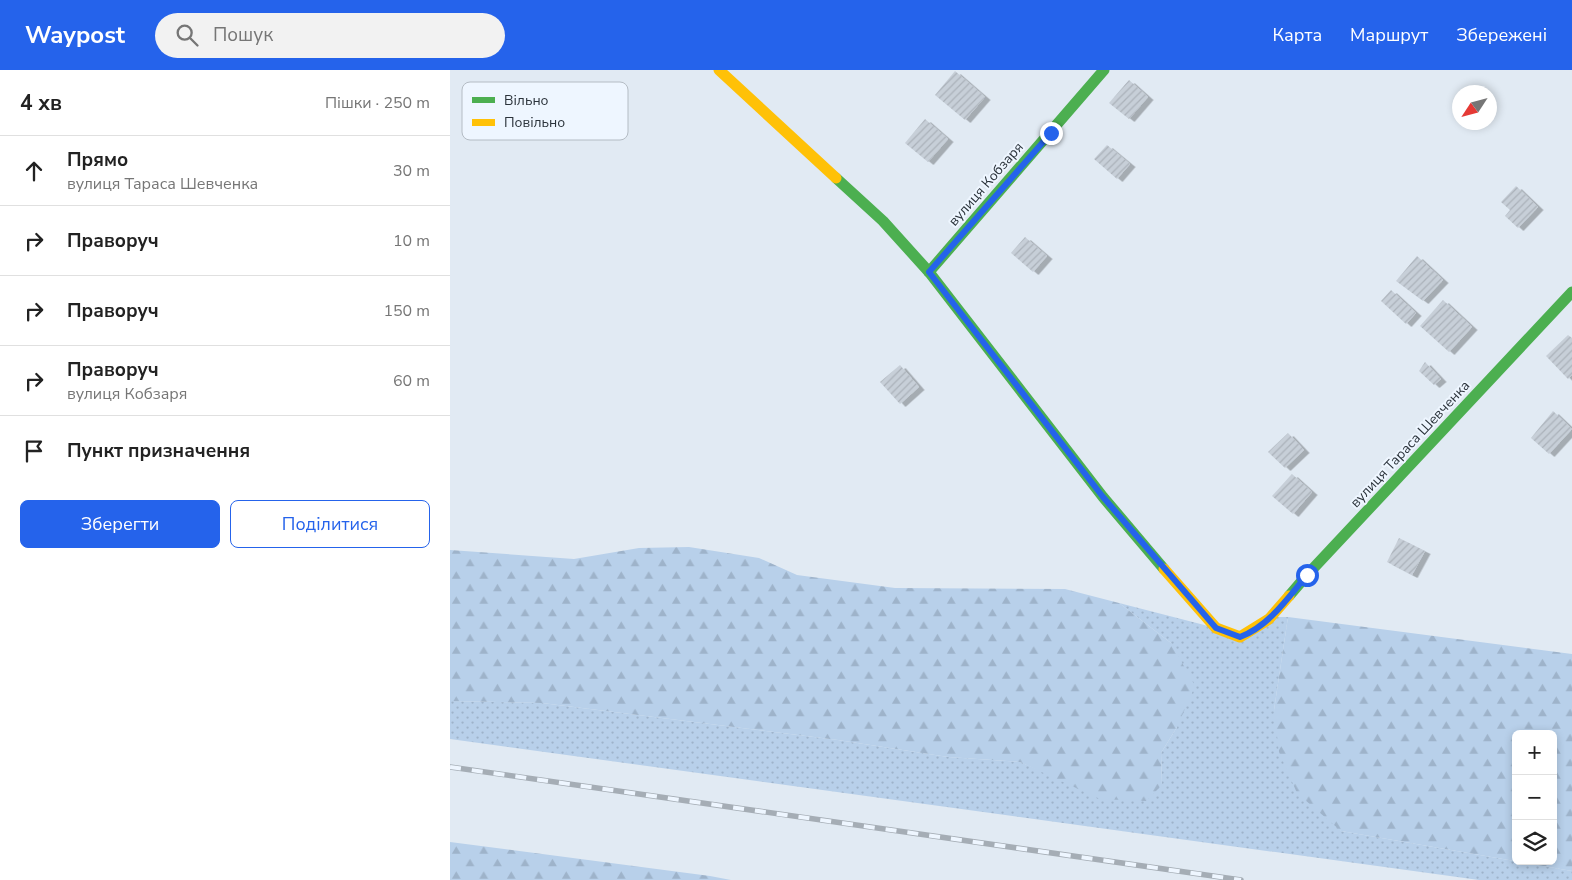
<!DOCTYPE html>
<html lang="uk">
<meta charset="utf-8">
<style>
body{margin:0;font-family:"Nunito Sans",sans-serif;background:#f2f2f2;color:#222}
.controls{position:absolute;right:15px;bottom:15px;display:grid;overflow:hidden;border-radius:8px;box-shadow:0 2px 8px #0003}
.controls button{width:45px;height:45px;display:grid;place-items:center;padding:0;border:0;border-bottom:1px solid #e0e0e0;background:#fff;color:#222;font:25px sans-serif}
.compass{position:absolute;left:1002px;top:15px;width:45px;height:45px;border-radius:50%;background:#fff;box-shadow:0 2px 8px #0003;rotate:234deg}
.stop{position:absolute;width:15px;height:15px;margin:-11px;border:4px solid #2563eb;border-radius:50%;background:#fff}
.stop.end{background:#2563eb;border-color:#fff;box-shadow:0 1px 5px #0008}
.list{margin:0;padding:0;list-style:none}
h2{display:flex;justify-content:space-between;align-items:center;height:65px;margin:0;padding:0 20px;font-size:21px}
h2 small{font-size:16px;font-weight:400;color:#767676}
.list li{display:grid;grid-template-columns:32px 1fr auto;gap:15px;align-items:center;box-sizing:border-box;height:70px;padding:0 20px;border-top:1px solid #e0e0e0}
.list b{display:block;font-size:19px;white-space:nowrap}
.list p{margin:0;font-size:16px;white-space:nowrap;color:#767676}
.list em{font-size:16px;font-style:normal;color:#767676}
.actions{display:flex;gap:10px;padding:15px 20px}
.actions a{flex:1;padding:11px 0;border:1px solid #2563eb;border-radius:8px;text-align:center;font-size:18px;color:#2563eb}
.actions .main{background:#2563eb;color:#fff}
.icon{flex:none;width:28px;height:28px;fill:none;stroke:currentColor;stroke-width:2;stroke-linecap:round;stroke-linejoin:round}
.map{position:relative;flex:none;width:1122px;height:810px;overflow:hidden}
header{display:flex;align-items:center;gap:30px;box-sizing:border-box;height:70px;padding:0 25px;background:#2563eb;color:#fff}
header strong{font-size:24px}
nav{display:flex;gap:28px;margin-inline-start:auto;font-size:18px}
.search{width:350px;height:45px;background:#f2f2f2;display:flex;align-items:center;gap:12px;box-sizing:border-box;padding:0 18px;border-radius:28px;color:#767676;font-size:19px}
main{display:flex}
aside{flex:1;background:#fff}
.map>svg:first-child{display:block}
.grass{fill:url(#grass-dots)}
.forest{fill:url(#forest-firs);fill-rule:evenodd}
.building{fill:url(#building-hatch);filter:url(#shadow)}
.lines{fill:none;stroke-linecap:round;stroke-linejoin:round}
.fast{stroke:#4caf50;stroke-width:11}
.slow{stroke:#ffc107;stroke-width:11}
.rail-casing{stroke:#a5adb5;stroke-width:5.5}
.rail{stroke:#eef6ff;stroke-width:4;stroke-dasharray:11;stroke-linecap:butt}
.route{stroke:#2563eb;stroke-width:6}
.labels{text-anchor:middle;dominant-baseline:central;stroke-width:4;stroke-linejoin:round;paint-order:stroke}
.street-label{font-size:14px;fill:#2b333b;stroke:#eef6ff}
.key{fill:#eef6ff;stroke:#b4bcc4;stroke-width:1}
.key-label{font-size:14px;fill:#2b333b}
</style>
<header>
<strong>Waypost</strong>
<div class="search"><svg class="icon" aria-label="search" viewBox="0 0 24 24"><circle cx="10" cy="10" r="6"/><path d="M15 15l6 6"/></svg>Пошук</div>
<nav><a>Карта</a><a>Маршрут</a><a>Збережені</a></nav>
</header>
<main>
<aside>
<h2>4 хв<small>Пішки · 250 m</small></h2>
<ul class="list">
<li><svg class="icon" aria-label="ahead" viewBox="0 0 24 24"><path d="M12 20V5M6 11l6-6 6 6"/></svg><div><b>Прямо</b><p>вулиця Тараса Шевченка</p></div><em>30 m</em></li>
<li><svg class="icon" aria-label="right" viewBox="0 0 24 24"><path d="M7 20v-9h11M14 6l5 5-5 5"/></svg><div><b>Праворуч</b></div><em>10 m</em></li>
<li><svg class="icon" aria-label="right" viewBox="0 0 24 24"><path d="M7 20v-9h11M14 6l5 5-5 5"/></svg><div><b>Праворуч</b></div><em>150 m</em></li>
<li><svg class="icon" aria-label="right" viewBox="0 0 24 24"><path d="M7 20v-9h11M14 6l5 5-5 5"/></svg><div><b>Праворуч</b><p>вулиця Кобзаря</p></div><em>60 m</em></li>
<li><svg class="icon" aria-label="arrive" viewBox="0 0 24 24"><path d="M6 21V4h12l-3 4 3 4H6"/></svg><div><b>Пункт призначення</b></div></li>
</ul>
<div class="actions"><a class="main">Зберегти</a><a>Поділитися</a></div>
</aside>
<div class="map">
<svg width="1122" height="810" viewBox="0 0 1122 810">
<defs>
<pattern id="grass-dots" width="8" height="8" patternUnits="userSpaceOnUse" patternTransform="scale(1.25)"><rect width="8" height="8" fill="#b8d0ea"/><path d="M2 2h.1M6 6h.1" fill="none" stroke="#9eb3ca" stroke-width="1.8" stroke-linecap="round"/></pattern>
<pattern id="forest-firs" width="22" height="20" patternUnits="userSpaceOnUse" patternTransform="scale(1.25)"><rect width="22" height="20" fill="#b8d0ea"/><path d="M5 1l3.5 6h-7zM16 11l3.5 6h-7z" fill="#9eb3ca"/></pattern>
<pattern id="building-hatch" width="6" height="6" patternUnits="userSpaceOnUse" patternTransform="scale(1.25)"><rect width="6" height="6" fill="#c7cfd8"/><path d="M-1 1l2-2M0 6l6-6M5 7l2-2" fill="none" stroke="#abb2ba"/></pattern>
<filter id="shadow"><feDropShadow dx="5.5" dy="3" stdDeviation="0" flood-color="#0004"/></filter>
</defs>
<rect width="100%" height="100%" fill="#e1eaf3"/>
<path class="grass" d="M669,533L766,558L790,567L821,547H838L824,640L891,761L1122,801V810H1029L0,669V631L92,633L388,670L498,687L570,692L601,705L712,715L711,683L727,657L721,573Z"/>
<g class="forest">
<path d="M239,477L309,488L347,505L445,518L615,519L669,533L721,573L745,616L727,657L711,683L712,715L696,731L650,729L570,692L498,687L388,670L92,633L0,631V480L124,489L189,478Z"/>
<path d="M838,547L1122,584V801L891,761L847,723L829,682L824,640ZM1066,664H1103V791H1066Z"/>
<path d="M0,772L260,806L281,810H0Z"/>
</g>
<g class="building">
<path d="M505,1L535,27L515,50L485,25Z"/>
<path d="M679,10L698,27L679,49L659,33Z"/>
<path d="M475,49L498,69L478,92L455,73Z"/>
<path d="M657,75L680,94L667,109L644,89Z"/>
<path d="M1066,116L1088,137L1068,158L1055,146L1060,140L1051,132Z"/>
<path d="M575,167L597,186L583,202L561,183Z"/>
<path d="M967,186L993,210L973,231L946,211Z"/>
<path d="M941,220L966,243L956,254L931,231Z"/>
<path d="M993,230L1022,257L999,282L970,256Z"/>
<path d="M1118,265L1122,268V305L1118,309L1096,286Z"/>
<path d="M975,292L991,309L984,315L969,301Z"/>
<path d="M450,295L469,317L450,334L430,312Z"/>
<path d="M1103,341L1122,359L1099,384L1081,368Z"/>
<path d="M838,363L854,380L835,398L818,382Z"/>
<path d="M842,404L862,422L843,444L822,426Z"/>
<path d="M949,468L975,481L962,505L937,492Z"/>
</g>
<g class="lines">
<g class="fast">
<path d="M386,108L433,151L479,202L653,427L714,499"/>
<path d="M479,202L654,0"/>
<path d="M839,526L857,505L1122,222"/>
</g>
<g class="slow">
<path d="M269,0L386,108"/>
<path d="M714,499L766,558L790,567L819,549L839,526"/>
</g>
<defs>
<path id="rail" d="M0,697L791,810"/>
</defs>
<use href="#rail" class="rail-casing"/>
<use href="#rail" class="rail"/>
</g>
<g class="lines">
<path class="route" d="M601,63L479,202L653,427L766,558L790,567C819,556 837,529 857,505"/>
</g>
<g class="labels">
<g class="street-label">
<text transform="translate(536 114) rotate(-49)">вулиця Кобзаря</text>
<text transform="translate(960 374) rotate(-47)">вулиця Тараса Шевченка</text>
</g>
</g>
<rect x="12" y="12" width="166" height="58" rx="8" class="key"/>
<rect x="22" y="27" width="23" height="6" fill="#4caf50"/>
<rect x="22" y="49" width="23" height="7" fill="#ffc107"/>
<g class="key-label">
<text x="54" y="35">Вільно</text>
<text x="54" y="57">Повільно</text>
</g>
</svg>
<div class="controls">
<button>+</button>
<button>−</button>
<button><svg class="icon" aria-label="layers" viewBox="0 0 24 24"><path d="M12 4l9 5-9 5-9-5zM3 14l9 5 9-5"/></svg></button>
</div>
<svg class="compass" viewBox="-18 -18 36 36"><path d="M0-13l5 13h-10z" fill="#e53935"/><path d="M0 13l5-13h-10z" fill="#767676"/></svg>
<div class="stop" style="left:857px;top:505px"></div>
<div class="stop end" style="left:601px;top:63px"></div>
</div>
</main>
